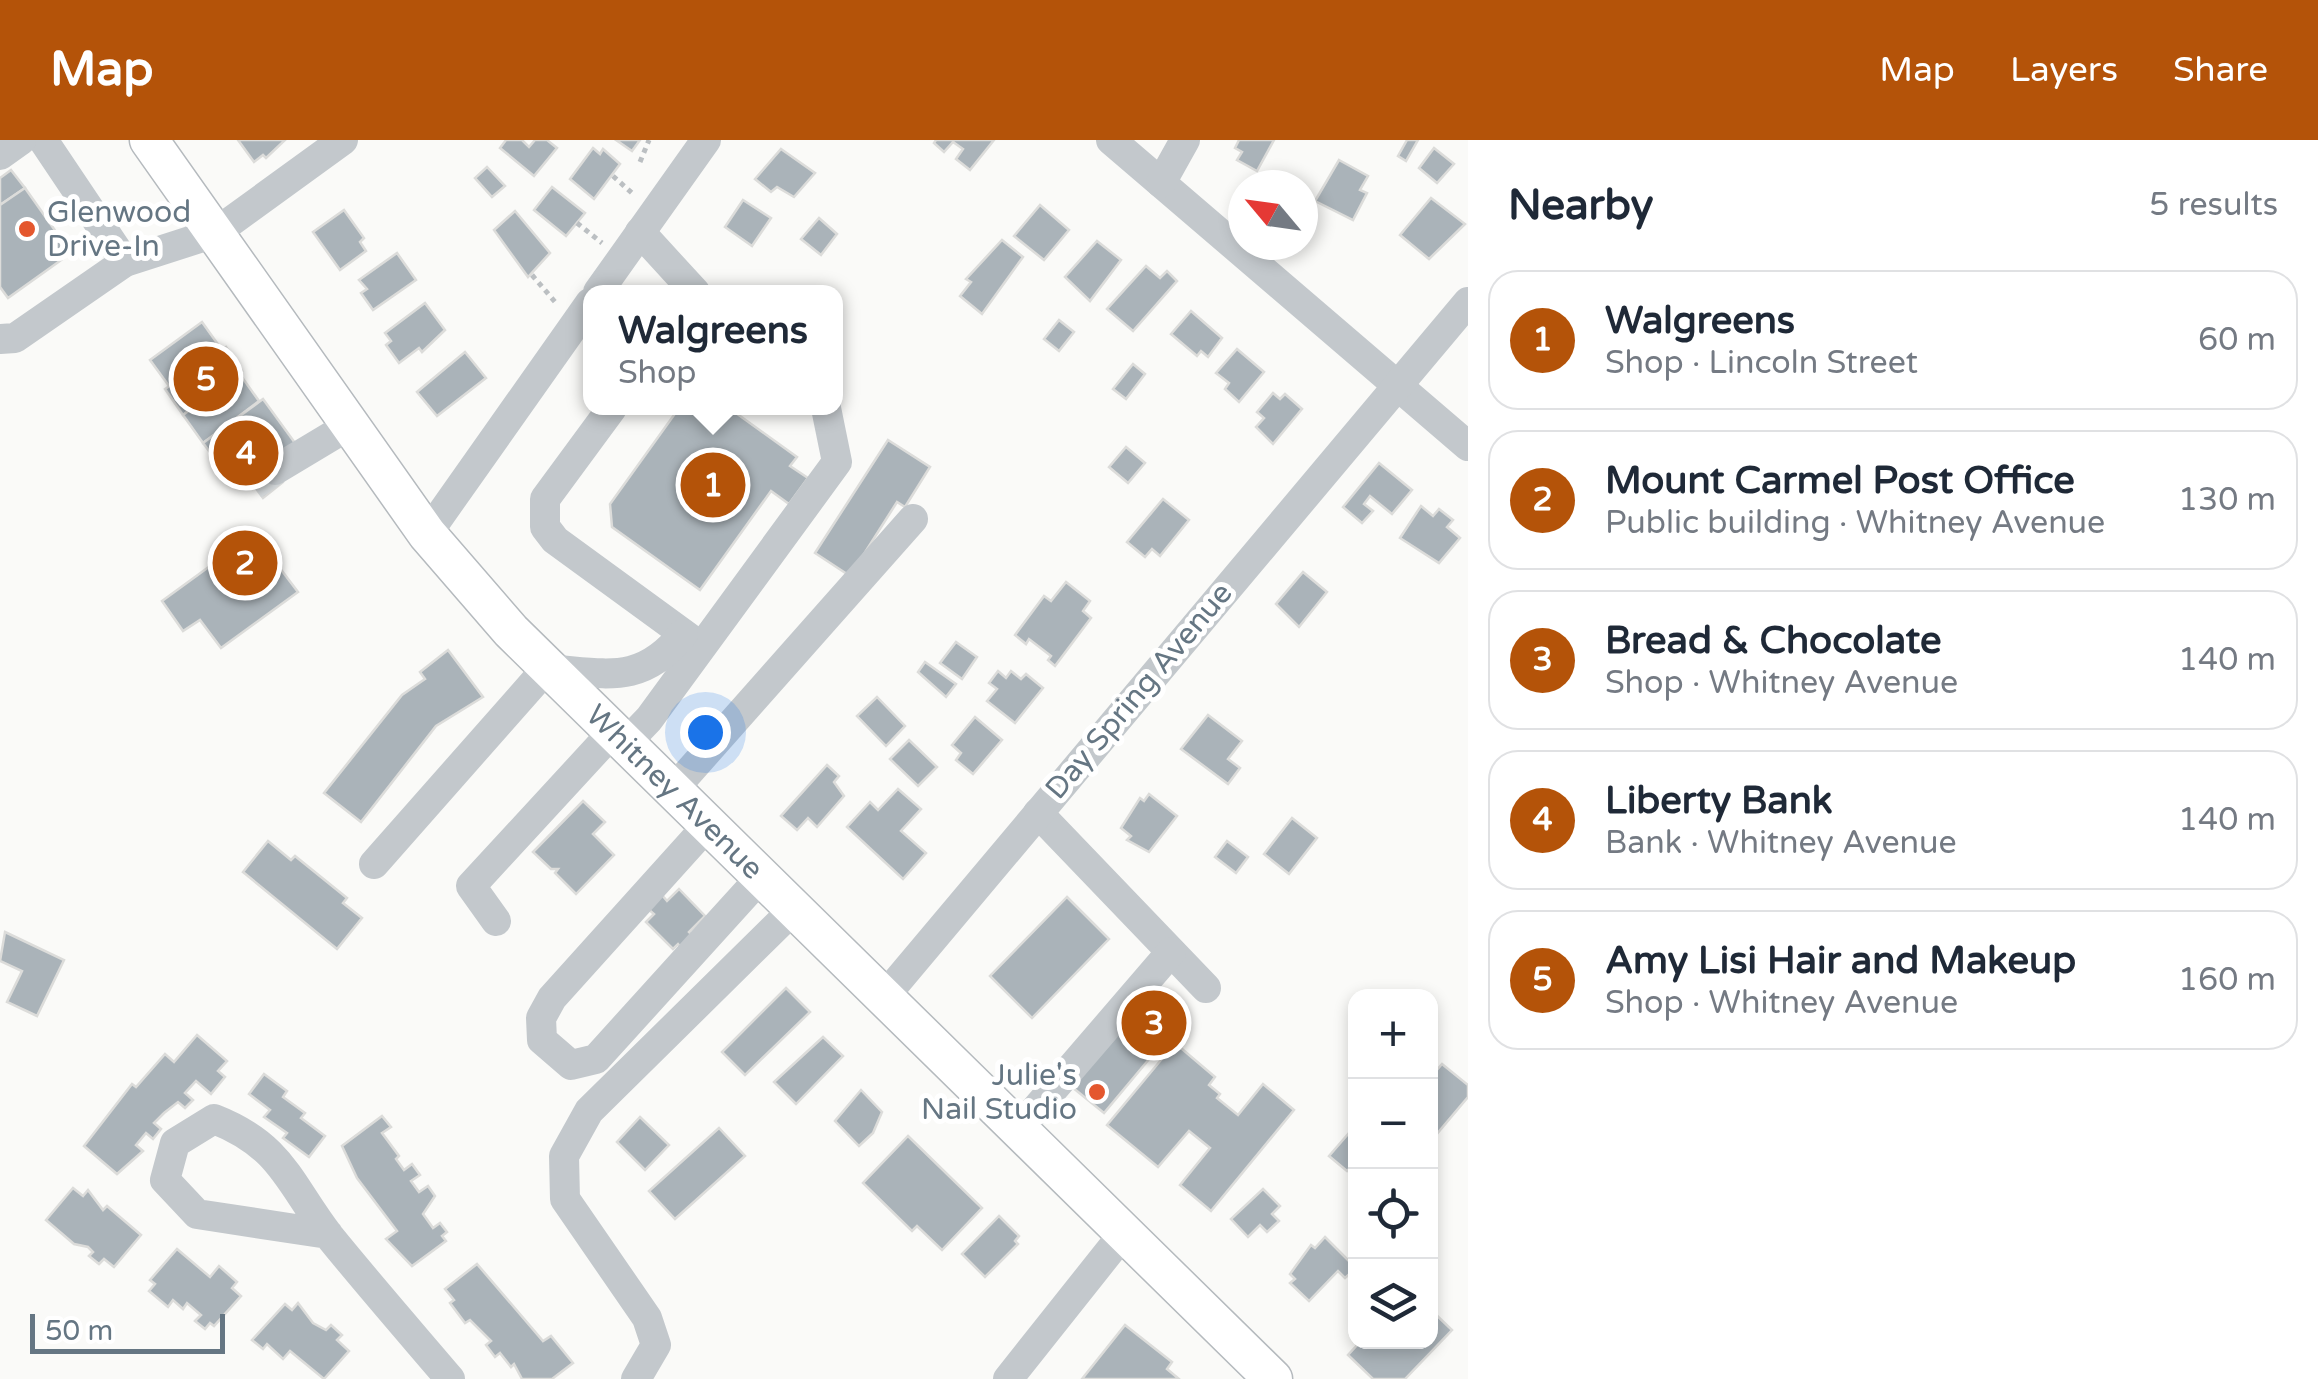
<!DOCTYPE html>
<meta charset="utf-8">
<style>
body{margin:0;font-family:"Varela Round",sans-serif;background:#f6f6f7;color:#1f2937}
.controls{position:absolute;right:30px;bottom:30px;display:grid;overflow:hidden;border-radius:20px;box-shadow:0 5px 15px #0003}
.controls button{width:90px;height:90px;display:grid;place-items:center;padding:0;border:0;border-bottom:2px solid #e0e1e3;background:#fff;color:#1f2937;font:50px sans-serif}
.compass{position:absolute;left:1228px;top:30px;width:90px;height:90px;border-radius:50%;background:#fff;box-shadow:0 5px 15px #0003;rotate:299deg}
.scale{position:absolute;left:30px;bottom:25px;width:195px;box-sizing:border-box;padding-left:10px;border:5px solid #657683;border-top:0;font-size:28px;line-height:35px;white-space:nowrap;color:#657683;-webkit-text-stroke:8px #fff;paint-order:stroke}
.you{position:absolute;left:705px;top:592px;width:35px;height:35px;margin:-25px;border:8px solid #fff;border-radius:50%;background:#1a73e8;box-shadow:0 0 0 15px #1a73e833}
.badge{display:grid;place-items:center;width:65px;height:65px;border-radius:50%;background:#b45309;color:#fff;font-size:32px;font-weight:700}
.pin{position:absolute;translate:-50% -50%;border:5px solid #fff;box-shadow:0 2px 10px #0006}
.popup{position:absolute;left:583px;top:145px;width:260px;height:130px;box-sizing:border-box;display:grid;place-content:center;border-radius:20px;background:#fff;filter:drop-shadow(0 2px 8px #0005);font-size:32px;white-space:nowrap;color:#747a83}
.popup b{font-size:38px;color:#1f2937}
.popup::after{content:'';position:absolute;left:50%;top:100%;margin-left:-20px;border:20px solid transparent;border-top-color:#fff}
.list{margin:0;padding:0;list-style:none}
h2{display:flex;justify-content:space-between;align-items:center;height:130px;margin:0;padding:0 40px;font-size:42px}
h2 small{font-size:32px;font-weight:400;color:#747a83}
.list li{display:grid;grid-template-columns:65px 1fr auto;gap:30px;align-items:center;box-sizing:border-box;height:140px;margin:0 20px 20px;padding:0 20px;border:2px solid #e0e1e3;border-radius:30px}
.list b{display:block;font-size:38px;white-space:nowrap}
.list p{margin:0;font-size:32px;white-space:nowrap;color:#747a83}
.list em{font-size:32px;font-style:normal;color:#747a83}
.icon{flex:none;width:55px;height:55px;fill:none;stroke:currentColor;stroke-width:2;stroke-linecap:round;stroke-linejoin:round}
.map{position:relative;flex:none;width:1468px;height:1239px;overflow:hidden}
header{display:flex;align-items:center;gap:60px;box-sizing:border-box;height:140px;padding:0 50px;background:#b45309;color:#fff}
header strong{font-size:48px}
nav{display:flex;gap:55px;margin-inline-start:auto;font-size:35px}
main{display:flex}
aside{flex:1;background:#fff}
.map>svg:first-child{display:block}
.building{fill:#aab3b9;stroke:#dcdcda;stroke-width:2.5}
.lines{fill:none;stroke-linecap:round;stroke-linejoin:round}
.minor-tunnel{stroke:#d5d9db;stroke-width:30;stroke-dasharray:30 15;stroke-linecap:butt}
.major-casing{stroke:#b5babe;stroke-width:41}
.path{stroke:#bbbfc2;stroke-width:5;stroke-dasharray:5 5;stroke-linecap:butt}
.minor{stroke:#c3c8cc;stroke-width:30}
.major{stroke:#fff;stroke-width:38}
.poi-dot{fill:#e4572e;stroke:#fff;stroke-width:4}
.labels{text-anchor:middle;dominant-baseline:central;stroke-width:10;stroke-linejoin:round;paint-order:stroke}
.poi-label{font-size:30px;fill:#657683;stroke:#fff;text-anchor:start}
.street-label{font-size:30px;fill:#657683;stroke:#fff}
</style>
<header>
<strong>Map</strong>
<nav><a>Map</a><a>Layers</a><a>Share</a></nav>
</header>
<main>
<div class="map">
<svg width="1468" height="1239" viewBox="0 0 1468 1239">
<rect width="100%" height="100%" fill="#fafaf8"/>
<g class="building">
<path d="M238,0H285L266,18L263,15L254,22Z"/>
<path d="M506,0H522L529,7L535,0H547L557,8L534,36L500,8Z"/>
<path d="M616,0H640L632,11Z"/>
<path d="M936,0H994L970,30L956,19L963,9L953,2L944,12L934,3Z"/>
<path d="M1239,0H1274L1257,31L1237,20L1242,12L1235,8Z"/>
<path d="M1407,0H1418L1406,21L1398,16Z"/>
<path d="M593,8L600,14L603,9L620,24L594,59L570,39Z"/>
<path d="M1434,8L1454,24L1437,43L1419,28Z"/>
<path d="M781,9L815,33L794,57L777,47L771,52L755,39Z"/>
<path d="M1339,20L1368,36L1360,50L1367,53L1353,80L1315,61Z"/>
<path d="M487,27L505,46L492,57L475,38Z"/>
<path d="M11,30L25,48L0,65V38Z"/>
<path d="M552,47L585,73L566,96L534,70Z"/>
<path d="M25,48L71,113L8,158L0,147V65Z"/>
<path d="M1431,58L1465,84L1429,119L1400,95Z"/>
<path d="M743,60L771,78L752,106L725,87Z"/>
<path d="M1040,65L1069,90L1044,120L1014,96Z"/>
<path d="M344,70L364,98L360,102L366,111L340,130L313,92Z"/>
<path d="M515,71L550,113L528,137L494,90Z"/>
<path d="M819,78L837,94L821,115L801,99Z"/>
<path d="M1002,100L1023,117L982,174L960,156L971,142L966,139Z"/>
<path d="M1097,101L1121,120L1090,161L1065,137Z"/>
<path d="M397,113L416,140L373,170L361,153L367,149L359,140Z"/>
<path d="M1146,126L1160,138L1167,131L1177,141L1133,191L1107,169Z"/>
<path d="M425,163L445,190L422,212L419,208L399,223L386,205L391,201L385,193Z"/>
<path d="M1191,171L1222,198L1208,217L1201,211L1197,216L1171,194Z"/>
<path d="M1059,180L1074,192L1059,211L1044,199Z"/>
<path d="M202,182L222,210L169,246L150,220Z"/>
<path d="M226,207L242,231L183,275L165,249Z"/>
<path d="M1237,209L1264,232L1239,262L1225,249L1229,243L1216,233Z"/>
<path d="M465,212L486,238L437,276L417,252Z"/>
<path d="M1133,224L1145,234L1126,259L1113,249Z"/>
<path d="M239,233L259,261L203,303L183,275Z"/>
<path d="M1273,253L1280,259L1285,254L1302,269L1273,304L1256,287L1264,278L1257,272Z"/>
<path d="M263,259L295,303L283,342L263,358L248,338L236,347L203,303Z"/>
<path d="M679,268H729L797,317L790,326L808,338L789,364L771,351L700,450L612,387L610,364Z"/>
<path d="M888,300L930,327L905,367L897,362L850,436L815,413Z"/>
<path d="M1126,307L1145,323L1128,343L1109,327Z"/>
<path d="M1379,323L1412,350L1392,374L1370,356L1364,364L1373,371L1362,383L1343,367Z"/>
<path d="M1163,359L1189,380L1160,416L1152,409L1145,417L1127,402Z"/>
<path d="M1421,366L1433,376L1439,369L1453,380L1447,387L1460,398L1439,423L1400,398Z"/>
<path d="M254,394L298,452L221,508L200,480L183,491L162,461Z"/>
<path d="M1303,432L1327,452L1299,487L1276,464Z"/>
<path d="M1066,442L1090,461L1083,471L1091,478L1055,526L1048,520L1051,516L1029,499L1026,504L1015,495L1044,456L1051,461Z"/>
<path d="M956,502L977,517L962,539L940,523Z"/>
<path d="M448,510L483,557L436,586L361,682L324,653L402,555L425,539L420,532Z"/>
<path d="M925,522L956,544L946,557L918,532Z"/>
<path d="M998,531L1006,538L1011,531L1021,539L1026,534L1043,548L1015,583L987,561L997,549L989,543Z"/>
<path d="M877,557L905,586L886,606L857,576Z"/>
<path d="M1208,575L1242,601L1228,619L1240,628L1228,644L1181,609Z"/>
<path d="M975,577L1002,600L973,634L956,620L961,613L952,605Z"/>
<path d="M909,600L937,627L918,646L890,619Z"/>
<path d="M827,625L839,636L834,642L844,656L817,687L808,678L797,690L781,676Z"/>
<path d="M898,649L921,669L901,691L926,713L903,739L847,687L870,662L878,670Z"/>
<path d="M1149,654L1177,676L1149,712L1127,700L1131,696L1121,688L1140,658L1144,661Z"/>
<path d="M583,661L605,682L593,694L614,715L576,754L555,733L558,729H551L533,712Z"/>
<path d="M1292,678L1317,698L1289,734L1264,714Z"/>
<path d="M268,701L291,720L295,716L347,758L343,763L362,778L337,809L243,732Z"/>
<path d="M1227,701L1248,717L1236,733L1215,717Z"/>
<path d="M679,749L705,776L689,792L695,798L683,810L678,804L673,809L646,782L654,774L648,769L662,755L667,761Z"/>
<path d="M1067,757L1109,799L1032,878L990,836Z"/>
<path d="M5,792L64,820L37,876L7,862L22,831L0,821Z"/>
<path d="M786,848L810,872L745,935L722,912Z"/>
<path d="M1154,849L1186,875L1104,973L1072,947Z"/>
<path d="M197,895L227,921L218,931L225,937L211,954L196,941L185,953L193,960L185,968L178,962L164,973L154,983L161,989L153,999L146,993L136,1005L143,1011L117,1034L84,1006L132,944L136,947L165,914L174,922Z"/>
<path d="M823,897L843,916L796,964L774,942Z"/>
<path d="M1175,903L1215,937L1209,945L1220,954L1217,958L1238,975L1263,944L1294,970L1211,1071L1180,1045L1210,1008L1189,991L1158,1027L1107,985Z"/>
<path d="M1442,924L1468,945V957L1430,1002V938Z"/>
<path d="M264,934L287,951L283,957L305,973L301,978L325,996L309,1017L283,998L287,993L264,977L270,970L249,954Z"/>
<path d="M861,950L882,972L873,993L859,1006L835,981Z"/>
<path d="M382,976L391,987L382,993L399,1016L396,1019L404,1030L412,1024L420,1035L411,1041L419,1052L428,1046L435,1056L423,1074L433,1088L440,1083L447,1092L442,1096L446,1101L412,1126L386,1099L397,1091L357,1038L342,1006Z"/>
<path d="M640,977L669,1005L645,1030L617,1002Z"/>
<path d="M719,988L745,1016L675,1079L649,1051Z"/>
<path d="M1349,993L1356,998V1021L1347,1031L1329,1016Z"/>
<path d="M908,996L982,1068L942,1110L917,1086L912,1091L863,1043Z"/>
<path d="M73,1048L83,1056L88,1050L103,1070L107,1066L141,1095L114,1127L104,1119L99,1124L89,1116L93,1112L88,1107L74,1104L46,1080Z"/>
<path d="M1263,1049L1280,1066L1272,1074L1279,1081L1267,1092L1260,1085L1248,1097L1231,1079Z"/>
<path d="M999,1076L1019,1096L1015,1101L1018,1104L985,1137L962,1114Z"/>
<path d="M1325,1097L1356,1128L1345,1138L1338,1131L1309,1161L1290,1143L1295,1139L1290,1134L1311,1105L1315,1108Z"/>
<path d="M177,1109L210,1137L219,1126L237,1142L232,1148L241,1156L214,1186L210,1183L205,1189L195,1181L201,1175L187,1163L183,1169L173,1160L168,1167L149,1151L155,1144L150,1140Z"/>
<path d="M477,1124L543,1201L551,1196L573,1223L552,1239H522L514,1224L511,1227L500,1213L495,1217L486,1205L491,1201L470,1180L465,1183L450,1163L454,1160L445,1149Z"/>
<path d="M298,1163L313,1183L326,1190L331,1185L342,1195L337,1200L349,1211L324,1239L290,1211L283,1219L267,1204L263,1209L252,1200L285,1164L292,1170Z"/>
<path d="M1430,1169L1452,1190L1405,1239H1373L1348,1215L1360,1202H1430Z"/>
<path d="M1125,1185L1172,1222L1167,1229L1179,1239H1082Z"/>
</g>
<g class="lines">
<path class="minor-tunnel" d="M253,345L275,330"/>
<defs>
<g id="major">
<path id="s1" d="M149,0L427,394L511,491L1273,1239"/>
</g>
</defs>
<use href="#major" class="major-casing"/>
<g class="path">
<path d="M640,22L649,0"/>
<path d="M613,36L633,54"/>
<path d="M577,83L602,103"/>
<path d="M532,135L556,163"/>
</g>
<g class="minor">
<path d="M43,0L125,122"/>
<path d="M1111,0L1468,306"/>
<path d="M0,15L21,0"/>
<path d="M1161,43L1185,0"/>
<path d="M640,92L695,152"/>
<path d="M598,152L706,0"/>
<path d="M0,199L15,198L125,122L215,93L343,0"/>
<path d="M612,268L545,359V387L555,400L699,505"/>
<path d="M275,330L350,285"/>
<path d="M427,394L590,163"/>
<path d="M624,605L649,579L837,322L826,268"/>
<path d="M672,651L913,379"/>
<path d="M1038,673L1206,848"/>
<path d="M707,686L552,858L541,878L542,900L571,925L596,919L760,738"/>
<path d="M374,724L546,529C606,533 641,546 683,494"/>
<path d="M496,781L471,746L612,593"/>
<path d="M884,857L1468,162"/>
<path d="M1018,990L1171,812"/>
<path d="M328,1094L197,1074L165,1040L175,1003L214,979C283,1006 289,1044 330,1097C369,1145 410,1192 450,1239"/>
<path d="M636,1239L656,1205L647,1178L565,1059L564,1016L589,971L794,769"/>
<path d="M1008,1239L1124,1093"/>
</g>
<use href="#major" class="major"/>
</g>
<g class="poi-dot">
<circle cx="27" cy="89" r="10"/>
<circle cx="1097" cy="952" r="10"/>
</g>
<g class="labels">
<g class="poi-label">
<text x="47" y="72">Glenwood<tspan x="47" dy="34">Drive-In</tspan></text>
<text x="1077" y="935" text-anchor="end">Julie's<tspan x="1077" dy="34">Nail Studio</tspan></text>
</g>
<g class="street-label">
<text transform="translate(1139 551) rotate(-50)">Day Spring Avenue</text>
<text stroke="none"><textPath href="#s1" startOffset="840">Whitney Avenue</textPath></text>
</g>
</g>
</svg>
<div class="controls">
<button>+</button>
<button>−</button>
<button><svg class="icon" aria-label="locate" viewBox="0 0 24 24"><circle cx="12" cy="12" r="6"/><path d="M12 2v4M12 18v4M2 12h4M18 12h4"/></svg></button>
<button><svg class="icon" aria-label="layers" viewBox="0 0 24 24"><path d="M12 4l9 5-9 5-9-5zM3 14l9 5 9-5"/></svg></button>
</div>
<svg class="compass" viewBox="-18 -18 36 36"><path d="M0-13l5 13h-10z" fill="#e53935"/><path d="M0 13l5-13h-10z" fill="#747a83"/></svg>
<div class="scale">50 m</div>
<div class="you"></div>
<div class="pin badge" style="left:713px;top:345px">1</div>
<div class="popup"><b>Walgreens</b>Shop</div>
<div class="pin badge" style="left:245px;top:423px">2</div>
<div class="pin badge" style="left:1154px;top:883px">3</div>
<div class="pin badge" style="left:246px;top:313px">4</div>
<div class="pin badge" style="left:206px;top:239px">5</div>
</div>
<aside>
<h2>Nearby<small>5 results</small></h2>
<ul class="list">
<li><span class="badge">1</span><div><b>Walgreens</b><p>Shop · Lincoln Street</p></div><em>60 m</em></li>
<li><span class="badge">2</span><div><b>Mount Carmel Post Office</b><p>Public building · Whitney Avenue</p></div><em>130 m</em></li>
<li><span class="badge">3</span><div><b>Bread &amp; Chocolate</b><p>Shop · Whitney Avenue</p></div><em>140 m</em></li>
<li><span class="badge">4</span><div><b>Liberty Bank</b><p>Bank · Whitney Avenue</p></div><em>140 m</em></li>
<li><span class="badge">5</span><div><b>Amy Lisi Hair and Makeup</b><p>Shop · Whitney Avenue</p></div><em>160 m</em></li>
</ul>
</aside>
</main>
